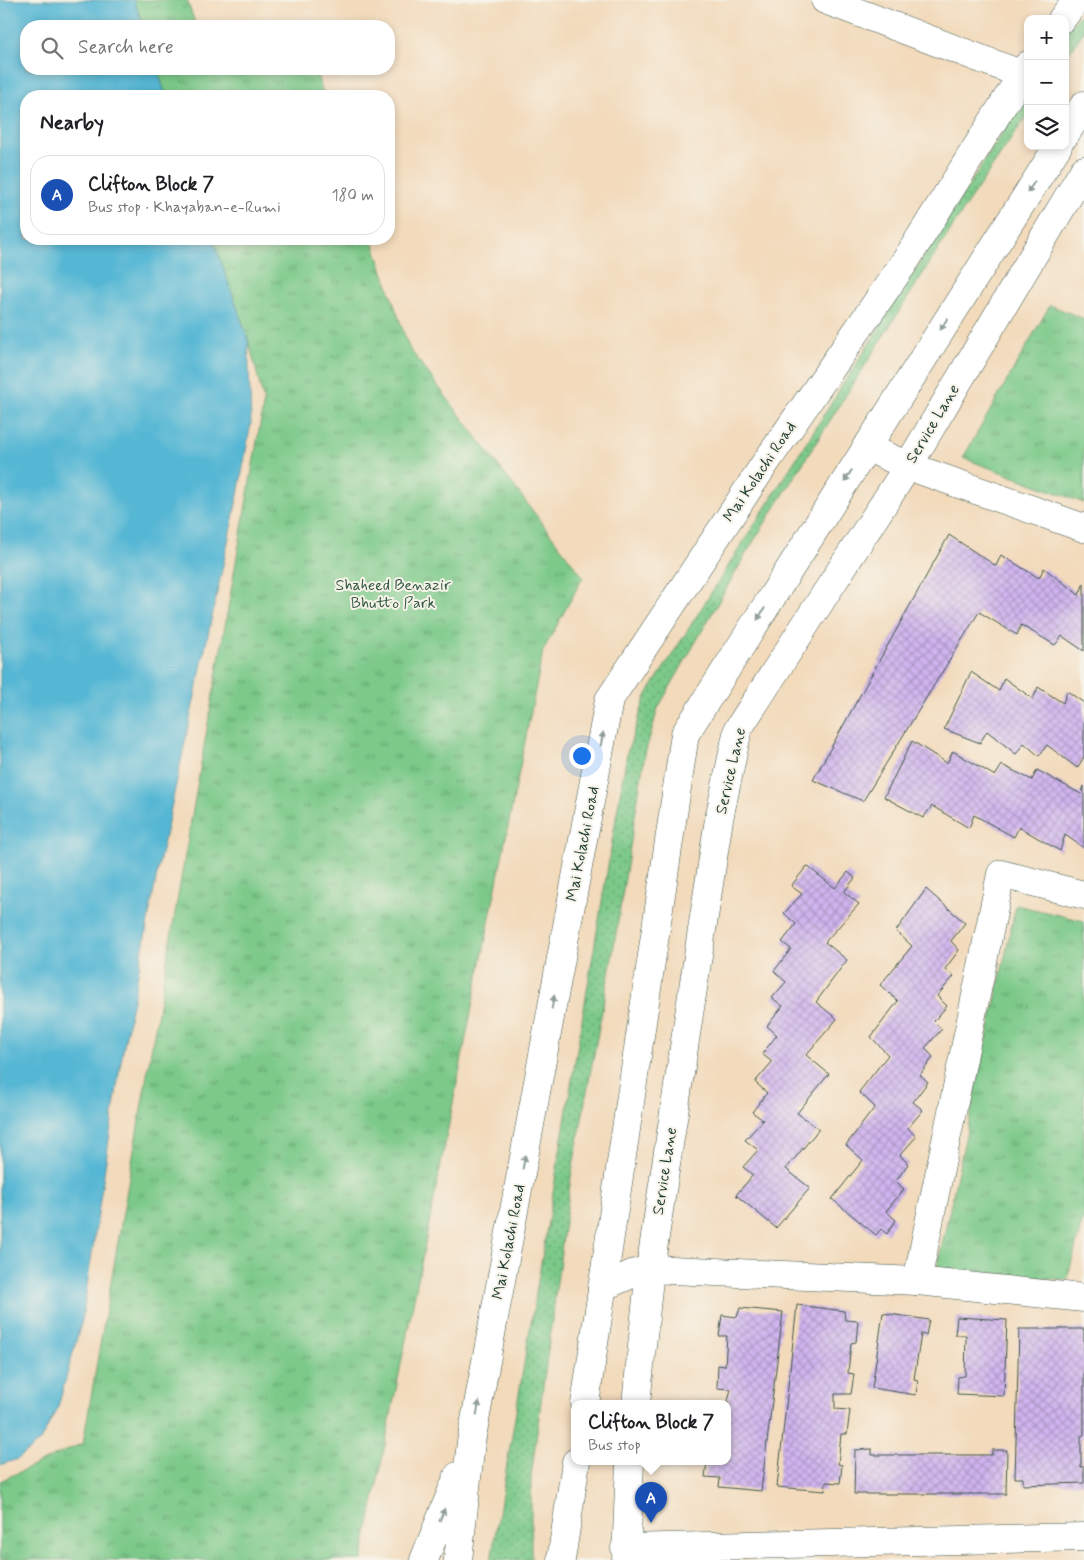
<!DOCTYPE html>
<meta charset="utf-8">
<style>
body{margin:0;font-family:Mynerve,sans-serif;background:#f2f2f2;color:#202124}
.controls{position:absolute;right:15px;top:15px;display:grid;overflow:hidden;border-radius:10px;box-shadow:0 2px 8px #0003}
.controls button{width:45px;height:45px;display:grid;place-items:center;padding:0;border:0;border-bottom:1px solid #e0e0e0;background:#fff;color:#202124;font:25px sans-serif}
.you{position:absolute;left:581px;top:755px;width:18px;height:18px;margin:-12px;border:4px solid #fff;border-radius:50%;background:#1a73e8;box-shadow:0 0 0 8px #1a73e833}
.badge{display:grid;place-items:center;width:32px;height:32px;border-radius:50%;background:#0b8043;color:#fff;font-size:16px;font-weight:700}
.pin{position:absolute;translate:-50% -41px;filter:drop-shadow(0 1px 2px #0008)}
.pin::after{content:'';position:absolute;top:26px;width:18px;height:15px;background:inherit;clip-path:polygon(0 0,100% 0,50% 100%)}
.popup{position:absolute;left:571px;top:1400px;width:160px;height:65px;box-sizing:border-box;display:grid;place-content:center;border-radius:10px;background:#fff;filter:drop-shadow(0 1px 4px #0005);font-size:16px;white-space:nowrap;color:#757577}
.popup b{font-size:19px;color:#202124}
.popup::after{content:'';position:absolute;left:50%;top:100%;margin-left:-10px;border:10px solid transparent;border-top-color:#fff}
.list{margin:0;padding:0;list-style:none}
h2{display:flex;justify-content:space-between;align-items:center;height:65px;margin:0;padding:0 20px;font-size:21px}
h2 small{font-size:16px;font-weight:400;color:#757577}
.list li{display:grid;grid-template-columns:32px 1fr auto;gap:15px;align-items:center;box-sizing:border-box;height:80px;margin:0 10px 10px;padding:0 10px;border:1px solid #e0e0e0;border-radius:20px}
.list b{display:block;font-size:19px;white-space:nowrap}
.list p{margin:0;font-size:16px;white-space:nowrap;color:#757577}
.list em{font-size:16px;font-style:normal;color:#757577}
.icon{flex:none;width:28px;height:28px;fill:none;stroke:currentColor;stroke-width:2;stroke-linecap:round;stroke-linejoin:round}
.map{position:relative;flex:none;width:1084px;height:1560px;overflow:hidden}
.search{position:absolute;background:#fff;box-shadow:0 2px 8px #0003;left:20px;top:20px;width:375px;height:55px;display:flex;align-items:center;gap:12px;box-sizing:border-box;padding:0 18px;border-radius:20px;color:#757577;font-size:19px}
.panel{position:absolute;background:#fff;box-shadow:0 2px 8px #0003;left:20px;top:90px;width:375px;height:155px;border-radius:20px}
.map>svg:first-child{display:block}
.grass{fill:url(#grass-dots);stroke:#4d835e}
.park{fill:url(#park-tufts);stroke:#4d835e}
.water{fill:#56b7d4;stroke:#3a7a84}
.building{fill:url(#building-cross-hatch)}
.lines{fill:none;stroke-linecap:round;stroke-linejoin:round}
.minor-casing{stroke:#3f5548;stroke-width:29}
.major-casing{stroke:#3f5548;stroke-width:29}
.minor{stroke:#fff;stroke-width:28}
.major{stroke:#fff;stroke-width:28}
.oneway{fill:#8f9e9a}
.labels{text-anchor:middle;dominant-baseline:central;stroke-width:4;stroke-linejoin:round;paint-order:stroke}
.street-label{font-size:16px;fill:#1f3d34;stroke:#f7f3e8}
.park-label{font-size:16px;fill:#315945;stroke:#f7f3e8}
</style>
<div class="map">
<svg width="1084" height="1560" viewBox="0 0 1084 1560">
<defs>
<pattern id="grass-dots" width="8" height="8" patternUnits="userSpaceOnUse" patternTransform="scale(1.25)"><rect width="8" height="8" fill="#7bc989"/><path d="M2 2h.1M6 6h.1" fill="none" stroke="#64a471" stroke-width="1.8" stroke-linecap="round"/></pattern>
<pattern id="park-tufts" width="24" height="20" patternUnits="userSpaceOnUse" patternTransform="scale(1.25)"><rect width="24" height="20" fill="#7bc989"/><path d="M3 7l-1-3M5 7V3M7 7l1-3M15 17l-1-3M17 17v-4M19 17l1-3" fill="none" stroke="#64a471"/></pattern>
<pattern id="building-cross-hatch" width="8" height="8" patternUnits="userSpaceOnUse" patternTransform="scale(1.25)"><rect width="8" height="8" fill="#d0b4ef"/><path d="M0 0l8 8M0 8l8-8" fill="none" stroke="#a894c2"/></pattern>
</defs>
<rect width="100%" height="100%" fill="#f7f3e8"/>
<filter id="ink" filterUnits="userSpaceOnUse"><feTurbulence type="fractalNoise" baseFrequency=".02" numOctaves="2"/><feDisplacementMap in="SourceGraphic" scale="10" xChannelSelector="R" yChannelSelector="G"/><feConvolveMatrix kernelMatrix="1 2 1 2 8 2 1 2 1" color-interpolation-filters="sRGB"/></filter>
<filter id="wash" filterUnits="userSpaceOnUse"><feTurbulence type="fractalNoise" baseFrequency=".0096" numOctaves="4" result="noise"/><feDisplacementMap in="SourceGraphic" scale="20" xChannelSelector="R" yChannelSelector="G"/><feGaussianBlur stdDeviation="1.12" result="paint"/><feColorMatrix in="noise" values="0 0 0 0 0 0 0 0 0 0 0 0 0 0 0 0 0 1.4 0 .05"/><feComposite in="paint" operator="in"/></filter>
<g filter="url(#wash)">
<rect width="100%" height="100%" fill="#f2dabb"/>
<g class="grass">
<path d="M1084,10V31L1065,59V32Z"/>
<path d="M1028,92V114L969,201L750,547L658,708L645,754L613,952L571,1177L531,1477V1560H491L627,753L646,696Z"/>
</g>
<g class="park">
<path d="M134,0H187L196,26H143Z"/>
<path d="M157,69H315L324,96H166Z"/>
<path d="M213,239H372L409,348L583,577L543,651L362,1560H0V1481L83,1443L264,401L248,339Z"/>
<path d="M1050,305L1084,319V503L963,458Z"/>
<path d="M1016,905L1084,921V1215L1067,1280L937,1268Z"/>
</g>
<path class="water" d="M0,0H134L143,26H26V69H157L166,96H26V239H213L248,339L251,423L238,495L159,864L120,1067L82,1320L58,1407L40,1441L18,1459L0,1465Z"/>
<g id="blocks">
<g class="building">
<path d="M949,535L996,566L1001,555L1039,578L1044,568L1079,595L1084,583V651L1062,636L1055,645L1021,625L1017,635L979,612L863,801L813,780Z"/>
<path d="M971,672L999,691L1004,678L1033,699L1038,687L1063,703L1067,691L1084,703V757L1077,768L1047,745L1039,756L1024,743L1016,754L987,731L980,743L944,729Z"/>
<path d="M912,741L947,763L953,751L995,776L1002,765L1032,780L1037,770L1081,794L1084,786V848L1065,835L1060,851L1019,827L1014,837L974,815L969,828L932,806L923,818L884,797Z"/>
<path d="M807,866L835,888L848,872L855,878L844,892L859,904L825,942L847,960L816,1002L837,1019L806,1055L829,1074L797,1113L819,1129L786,1169L810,1188L776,1228L736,1195L753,1175L743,1167L758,1150L745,1140L763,1120L752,1112L767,1093L755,1082L772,1062L762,1054L777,1035L767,1026L783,1006L772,998L786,982L774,971L791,949L782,942L796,924L784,913L802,894L791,886Z"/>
<path d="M926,889L965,923L951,941L959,950L945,969L954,976L937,996L947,1006L934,1021L942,1029L925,1048L933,1057L920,1075L928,1082L913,1102L923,1110L908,1128L916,1137L900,1155L908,1164L896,1181L904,1189L886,1211L896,1220L887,1234L881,1229L876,1235L832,1199L863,1160L846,1145L875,1107L859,1092L888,1055L871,1037L898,1001L880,985L912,946L896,931Z"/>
<path d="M797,1305L844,1311L845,1320L858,1321L856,1342L851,1343L848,1373L854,1374L851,1394H835V1409L850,1410L847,1434H841L838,1464L842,1465L840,1483L826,1482L825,1491L777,1487Z"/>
<path d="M740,1308L783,1312L761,1491L719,1487L720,1478L705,1477L707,1462H727V1405L731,1389L717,1388L718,1365L725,1366L727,1336H719L722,1315L737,1317Z"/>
<path d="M883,1313L929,1320L926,1335L921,1334L914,1379L918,1380L916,1395L872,1388Z"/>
<path d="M957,1317L1007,1320L1004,1396L957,1394L958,1377L965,1376L966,1335H955Z"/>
<path d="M1019,1329H1084V1435L1081,1436V1467H1084V1483L1023,1485V1478H1015Z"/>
<path d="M872,1449V1455H992V1450H1007L1006,1494H854L855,1450Z"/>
</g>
</g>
</g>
<g filter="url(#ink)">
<use href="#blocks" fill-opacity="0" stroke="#3f5548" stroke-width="1"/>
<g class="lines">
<defs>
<g id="minor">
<path d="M825,0L1021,74"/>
<path d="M866,447L908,466L1084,528"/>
<path d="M917,1281L1001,874L1084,895"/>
<path d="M602,1287L632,1274L650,1269L917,1281L1084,1298"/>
<path d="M636,1404L650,1269L719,819L738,729L908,466L1084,170"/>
<path d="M625,1548L1084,1537"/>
<path d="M626,1560L630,1462"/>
</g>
<g id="major">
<path d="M1062,19L1076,0"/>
<path d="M1065,135L1084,105"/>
<path d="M585,1404L685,734L1058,146"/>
<path d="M424,1560L458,1476"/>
<path d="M458,1560L471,1442L609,700L764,465L906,260L1028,65"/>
<path d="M561,1560L576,1462"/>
</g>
</defs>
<use href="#minor" class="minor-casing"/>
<use href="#major" class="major-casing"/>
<use href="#minor" class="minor"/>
<use href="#major" class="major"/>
</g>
<defs><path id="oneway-solid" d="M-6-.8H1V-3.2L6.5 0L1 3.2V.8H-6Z" transform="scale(1.25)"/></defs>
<g class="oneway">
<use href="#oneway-solid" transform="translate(1031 187) rotate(123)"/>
<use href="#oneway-solid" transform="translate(944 324) rotate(122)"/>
<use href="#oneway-solid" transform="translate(848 476) rotate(122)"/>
<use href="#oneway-solid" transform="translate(761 614) rotate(122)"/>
<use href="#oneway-solid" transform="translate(602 739) rotate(-79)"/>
<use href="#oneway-solid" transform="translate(553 1002) rotate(-79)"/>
<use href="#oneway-solid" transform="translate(524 1162) rotate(-79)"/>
<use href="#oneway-solid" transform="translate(478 1408) rotate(-79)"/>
<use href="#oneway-solid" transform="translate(442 1515) rotate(-68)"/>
</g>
</g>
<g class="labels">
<g class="street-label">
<text transform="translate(933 424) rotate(-59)">Service Lane</text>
<text transform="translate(760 472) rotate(-56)">Mai Kolachi Road</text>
<text transform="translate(731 771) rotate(-77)">Service Lane</text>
<text transform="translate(583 844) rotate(-79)">Mai Kolachi Road</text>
<text transform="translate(665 1171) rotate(-81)">Service Lane</text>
<text transform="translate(509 1242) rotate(-79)">Mai Kolachi Road</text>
</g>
<g class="park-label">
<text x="393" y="585">Shaheed Benazir<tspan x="393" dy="18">Bhutto Park</tspan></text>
</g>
</g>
</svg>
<div class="controls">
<button>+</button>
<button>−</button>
<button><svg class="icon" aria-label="layers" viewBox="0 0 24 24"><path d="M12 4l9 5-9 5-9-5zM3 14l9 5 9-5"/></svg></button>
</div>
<div class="you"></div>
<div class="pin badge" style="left:651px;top:1523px;background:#1a4fb4">A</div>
<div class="popup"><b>Clifton Block 7</b>Bus stop</div>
<div class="search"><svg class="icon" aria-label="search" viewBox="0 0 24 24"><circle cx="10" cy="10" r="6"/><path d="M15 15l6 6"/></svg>Search here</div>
<section class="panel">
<h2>Nearby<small></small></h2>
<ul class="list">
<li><span class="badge" style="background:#1a4fb4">A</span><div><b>Clifton Block 7</b><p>Bus stop · Khayaban-e-Rumi</p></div><em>180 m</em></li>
</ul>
</section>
</div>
